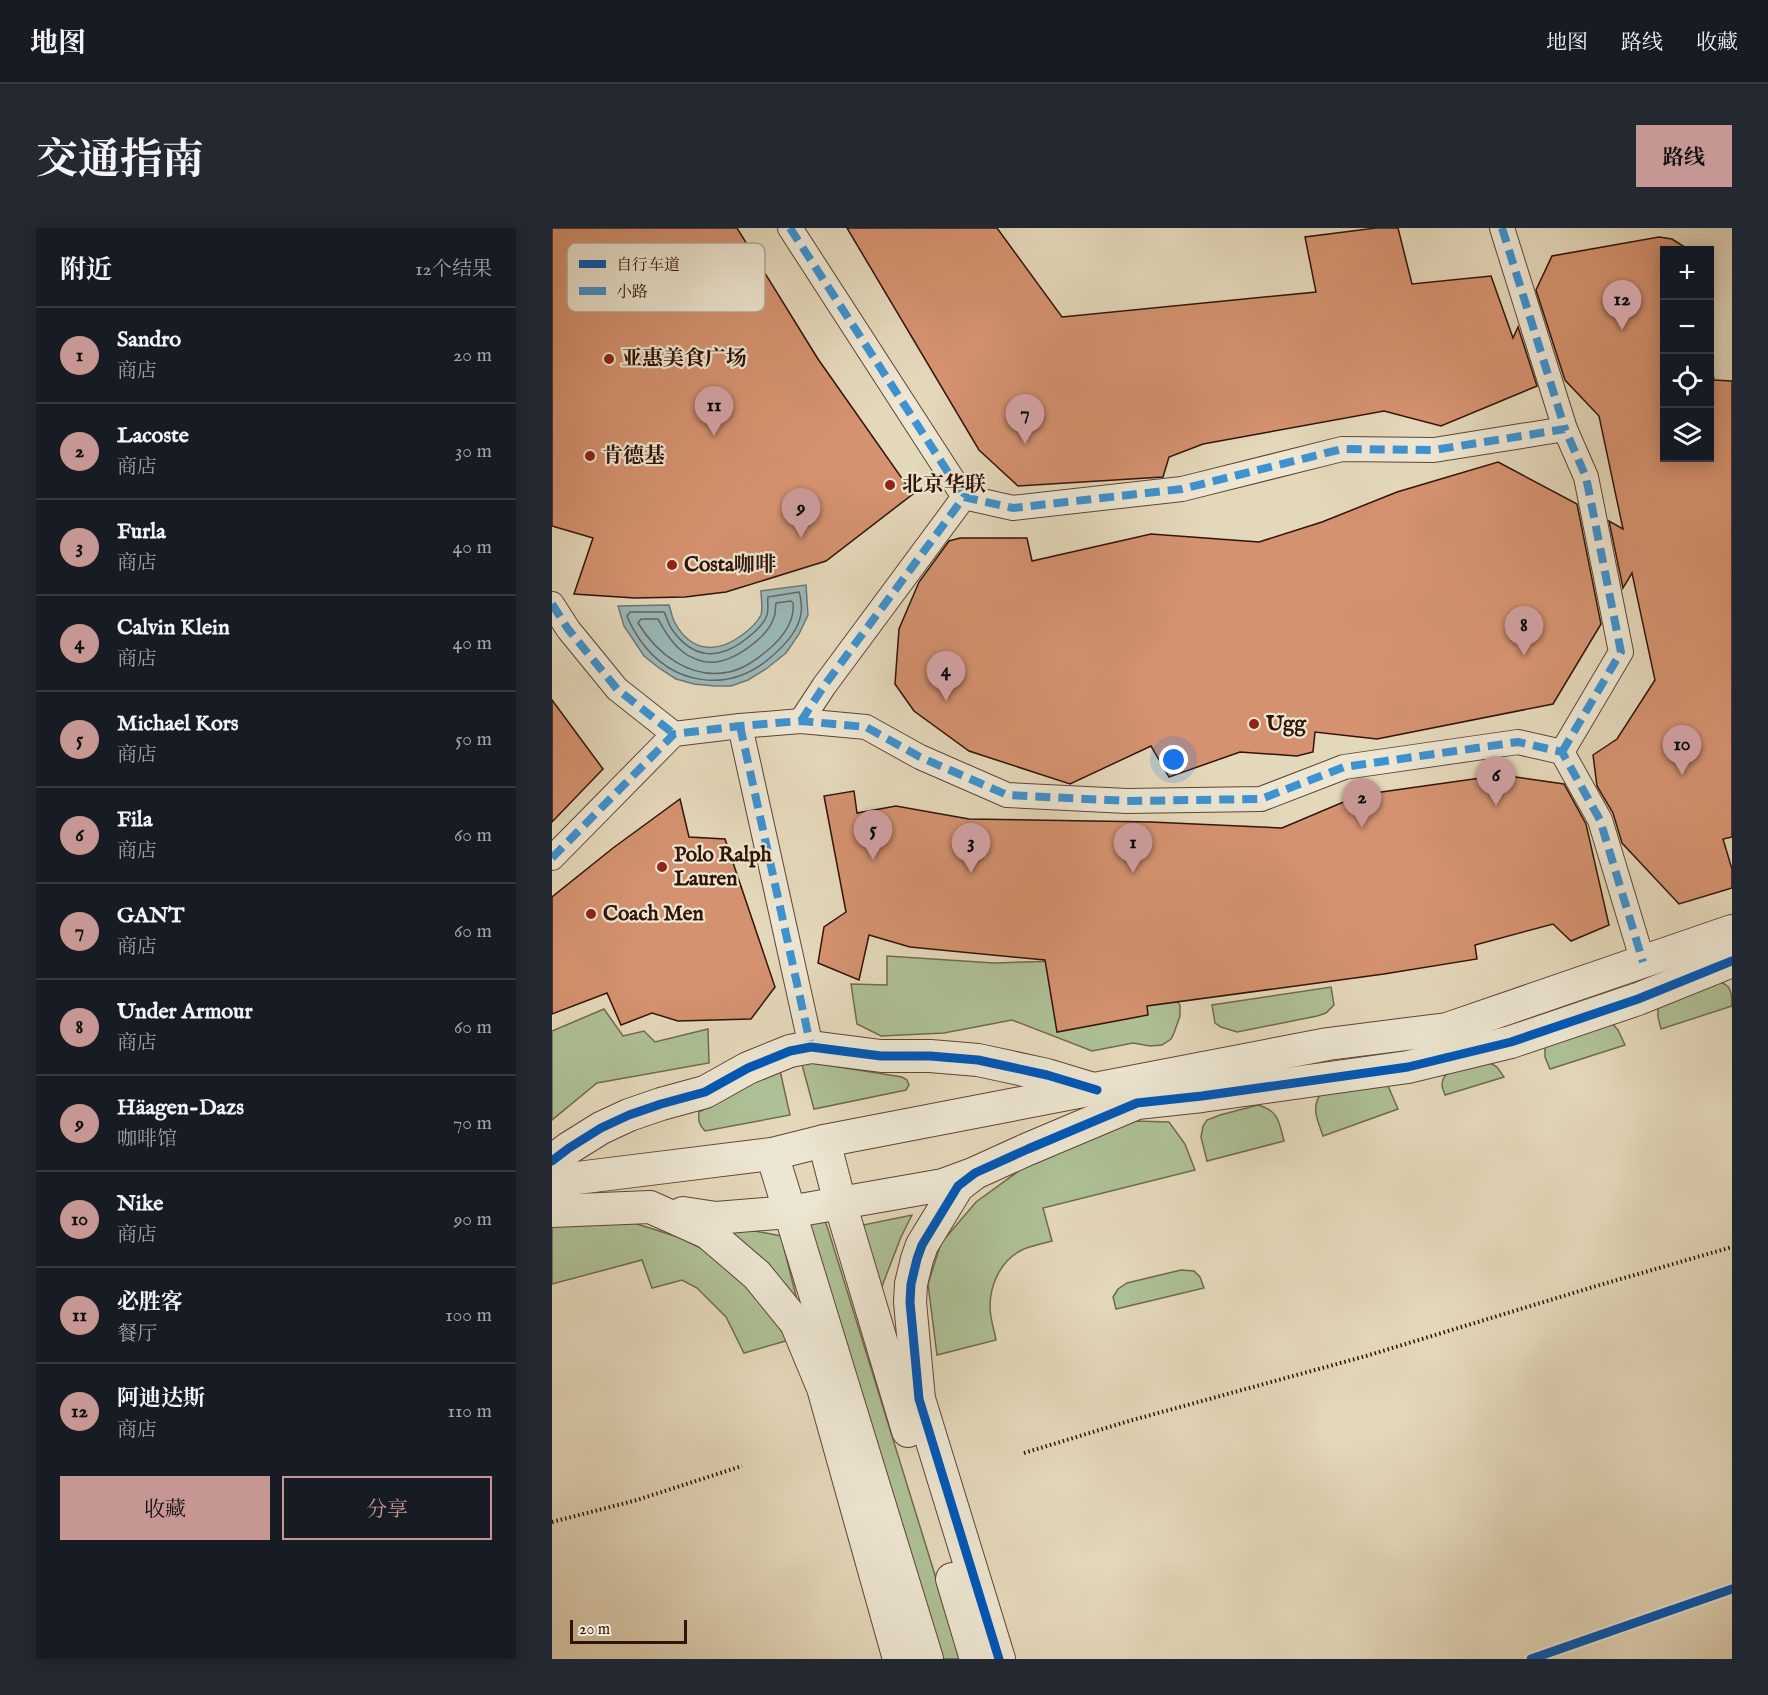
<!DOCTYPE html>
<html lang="zh">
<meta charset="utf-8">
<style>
body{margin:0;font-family:"IM FELL English","Noto Serif SC",serif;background:#242831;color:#f1f3f6}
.controls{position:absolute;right:18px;top:18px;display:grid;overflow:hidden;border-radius:0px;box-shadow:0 3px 15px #0003}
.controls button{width:54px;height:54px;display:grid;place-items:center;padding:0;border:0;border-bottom:2px solid #363941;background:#171b24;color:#f1f3f6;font:30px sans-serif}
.scale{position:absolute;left:18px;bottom:15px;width:117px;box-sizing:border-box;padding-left:6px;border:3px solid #311308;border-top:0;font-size:16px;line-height:21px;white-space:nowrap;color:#311308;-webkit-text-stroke:4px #ede6d2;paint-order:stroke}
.you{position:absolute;left:622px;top:532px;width:21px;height:21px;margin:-15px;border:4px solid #fff;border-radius:50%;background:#1a73e8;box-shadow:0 0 0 9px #1a73e833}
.badge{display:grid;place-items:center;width:39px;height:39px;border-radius:50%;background:#c59692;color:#111;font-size:20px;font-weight:700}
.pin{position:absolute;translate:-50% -50px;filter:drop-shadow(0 2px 3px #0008)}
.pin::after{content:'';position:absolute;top:32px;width:21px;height:18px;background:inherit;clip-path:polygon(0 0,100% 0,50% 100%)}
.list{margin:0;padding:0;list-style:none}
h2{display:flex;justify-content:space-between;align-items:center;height:78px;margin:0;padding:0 24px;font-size:26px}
h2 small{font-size:20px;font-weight:400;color:#9ea1a6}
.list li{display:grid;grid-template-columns:39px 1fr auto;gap:18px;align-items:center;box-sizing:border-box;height:96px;padding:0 24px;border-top:2px solid #363941}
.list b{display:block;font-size:22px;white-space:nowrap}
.list p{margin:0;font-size:20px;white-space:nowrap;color:#9ea1a6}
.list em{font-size:20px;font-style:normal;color:#9ea1a6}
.actions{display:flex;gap:12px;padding:18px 24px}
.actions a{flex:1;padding:14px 0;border:2px solid #c59692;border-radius:0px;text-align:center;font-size:21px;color:#c59692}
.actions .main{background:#c59692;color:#111}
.icon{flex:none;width:33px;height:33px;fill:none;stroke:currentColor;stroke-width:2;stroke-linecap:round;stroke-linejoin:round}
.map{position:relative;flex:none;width:1180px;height:1431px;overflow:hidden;border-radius:0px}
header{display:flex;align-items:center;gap:36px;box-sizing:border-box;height:84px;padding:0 30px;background:#171b24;border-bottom:2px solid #363941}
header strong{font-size:28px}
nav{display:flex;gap:33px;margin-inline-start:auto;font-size:21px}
.intro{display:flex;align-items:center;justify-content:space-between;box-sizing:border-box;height:144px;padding:0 36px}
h1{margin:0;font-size:42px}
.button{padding:15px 27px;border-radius:0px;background:#c59692;color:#111;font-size:21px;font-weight:700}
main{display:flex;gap:36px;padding:0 36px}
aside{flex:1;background:#171b24;border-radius:0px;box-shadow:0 3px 15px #0003}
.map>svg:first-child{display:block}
.green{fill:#aec095;stroke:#706a4e;stroke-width:1.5}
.water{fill:#9ab8b9;stroke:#707672;stroke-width:1.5}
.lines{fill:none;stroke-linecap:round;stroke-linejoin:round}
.shore{stroke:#666660;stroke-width:1.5}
.building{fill:#d59270;stroke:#311308;stroke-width:1.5}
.pedestrian-casing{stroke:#5e4434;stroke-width:26}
.minor-casing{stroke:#5e4434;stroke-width:34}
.path{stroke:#311308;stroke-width:4;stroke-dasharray:1.5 3;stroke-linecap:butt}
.pedestrian{stroke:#ede6d2;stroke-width:24}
.minor{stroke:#ede6d2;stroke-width:32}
.quiet{stroke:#3d92d1;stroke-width:8;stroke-dasharray:15 8;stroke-linecap:butt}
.cycleway-casing{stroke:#ede6d2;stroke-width:13}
.cycleway{stroke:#0057b8;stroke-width:9}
.poi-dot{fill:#8f2418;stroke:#ede6d2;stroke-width:2}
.labels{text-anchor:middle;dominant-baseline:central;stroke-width:4.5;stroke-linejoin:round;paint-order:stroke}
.poi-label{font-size:21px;font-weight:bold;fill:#311308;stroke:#ede6d2;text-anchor:start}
.key{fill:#ede6d2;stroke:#b5a795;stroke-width:1.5}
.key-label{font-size:16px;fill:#311308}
</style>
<header>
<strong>地图</strong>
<nav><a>地图</a><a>路线</a><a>收藏</a></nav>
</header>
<div class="intro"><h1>交通指南</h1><a class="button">路线</a></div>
<main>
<aside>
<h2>附近<small>12个结果</small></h2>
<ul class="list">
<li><span class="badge">1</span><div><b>Sandro</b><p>商店</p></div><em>20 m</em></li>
<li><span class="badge">2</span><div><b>Lacoste</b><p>商店</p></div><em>30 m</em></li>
<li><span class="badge">3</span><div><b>Furla</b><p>商店</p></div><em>40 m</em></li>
<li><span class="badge">4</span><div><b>Calvin Klein</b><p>商店</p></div><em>40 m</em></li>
<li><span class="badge">5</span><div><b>Michael Kors</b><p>商店</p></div><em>50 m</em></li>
<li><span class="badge">6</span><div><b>Fila</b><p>商店</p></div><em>60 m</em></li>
<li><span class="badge">7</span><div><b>GANT</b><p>商店</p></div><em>60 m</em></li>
<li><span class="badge">8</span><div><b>Under Armour</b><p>商店</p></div><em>60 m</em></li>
<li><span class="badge">9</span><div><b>Häagen-Dazs</b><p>咖啡馆</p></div><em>70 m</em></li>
<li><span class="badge">10</span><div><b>Nike</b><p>商店</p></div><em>90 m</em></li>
<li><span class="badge">11</span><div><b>必胜客</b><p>餐厅</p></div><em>100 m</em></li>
<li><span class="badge">12</span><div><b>阿迪达斯</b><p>商店</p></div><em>110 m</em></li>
</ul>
<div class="actions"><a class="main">收藏</a><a>分享</a></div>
</aside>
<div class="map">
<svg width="1180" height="1431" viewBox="0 0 1180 1431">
<rect width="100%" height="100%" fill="#e4d8ba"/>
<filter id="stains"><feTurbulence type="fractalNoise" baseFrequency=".00333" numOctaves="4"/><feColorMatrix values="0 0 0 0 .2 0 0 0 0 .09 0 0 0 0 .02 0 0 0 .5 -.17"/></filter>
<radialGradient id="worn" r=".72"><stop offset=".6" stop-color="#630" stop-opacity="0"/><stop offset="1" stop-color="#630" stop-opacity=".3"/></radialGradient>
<g class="green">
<path d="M582,726L628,777V788L622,805L619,811L610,817L598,818L581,815L540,823L460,792L392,805L329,808L305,796L299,756L335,757V728L442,735L506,733Z"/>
<path d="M1159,752C1178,755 1180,760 1180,778L1109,801L1106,789V778Z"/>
<path d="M779,759L782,777L774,785L765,788L685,804L669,799L663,795L660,777Z"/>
<path d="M52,781L71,808L92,803L103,814L156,801L157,835L45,855L0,892V803Z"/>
<path d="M1059,794L1066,802L1073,817L998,841L993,829V818Z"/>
<path d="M930,830L945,839L952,849L893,867C892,864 890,860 890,857C890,839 917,835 930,830Z"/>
<path d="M249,833L350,849L355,852L357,857L354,862L262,881Z"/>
<path d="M227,838L238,887L153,903C147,897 146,892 147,884Z"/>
<path d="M829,850L836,858L846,881L771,908C766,893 759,881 768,867Z"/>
<path d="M706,877C727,883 727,894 732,913L655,933L649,909L651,898L655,892L668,887Z"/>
<path d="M582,893L617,894L633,916L643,942L491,980L500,1013C490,1016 477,1018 468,1023C448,1034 438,1057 438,1079C438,1090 442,1101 444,1112L385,1127L376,1056L389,1015L424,974L475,937Z"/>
<path d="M360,987L349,1009L327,1066L311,997Z"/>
<path d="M272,992L275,998L409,1431H384L257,996Z"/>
<path d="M0,993L82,995L129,1010L174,1033L244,1110L192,1125L174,1089L145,1060L130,1052L100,1060L90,1032L0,1056Z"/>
<path d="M173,1002L203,1003L229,1008L245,1072Z"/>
<path d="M629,1042L642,1043L648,1049L652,1060L564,1081L561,1069L566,1061L575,1055Z"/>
</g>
<path class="water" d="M254,357L256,387L247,406L234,425L214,441L196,452L179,458H163L142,456L124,451L107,440L92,428L72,398L66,378L117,377C119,383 120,390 123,395C139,424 165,426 190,407C197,402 205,395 209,387C211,380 209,370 209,363Z"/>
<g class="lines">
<g class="shore">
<path d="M247,364L248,367C249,372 250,380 249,385C247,403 231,419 218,430C175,466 120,457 88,412C83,404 78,397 75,388L78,384H112C115,389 116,395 119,400C140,431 166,433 194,411C202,405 212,397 215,387C217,381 215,374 216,369Z"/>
<path d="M239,373L241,375C243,393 230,410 216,422C205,431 192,441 177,444C138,452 105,426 86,395L89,391H106C113,403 119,415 131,424C137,429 149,434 157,434C179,436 216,410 222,389C224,385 223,380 224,375Z"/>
</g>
</g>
<g class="building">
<path d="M0,0H185L266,131L361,266L274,333L174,364L133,369L83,370L22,366L41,310L0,298Z"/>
<path d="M295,0H445L510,89L764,64L753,9L824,0H846L860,56L939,48L961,110L966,99L985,158L889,198L832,183L651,216L617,229L611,249L466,258L427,222Z"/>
<path d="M1107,9L1120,11L1134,20V22H1113V230H1158V129L1162,152L1180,153V609L1171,611L1180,641V660L1127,676L1070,615L1061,585L1045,558L1041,527L1065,511L1103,452L1080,345L1071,360L1057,293L1071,301L1047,188L1013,152L984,62L1000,28Z"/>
<path d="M946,234L1025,276L1049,396L1001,476L825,511L763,504L761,524L745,528L688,524L617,549L599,518L518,556L417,523L362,483L343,456L347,401L367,354L397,313L408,310H475L480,333L599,306L707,314L770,294L845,264Z"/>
<path d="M0,472L51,541L0,594Z"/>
<path d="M950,547L1012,556L1034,596L1057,697L1019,713L1001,696L923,717L925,731L832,746L595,778L596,787L505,804L493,732L358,719L317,707L307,752L266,735L272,699L294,684L272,568L302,563L305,585L344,578L417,591L599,594L730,600L808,567Z"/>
<path d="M128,571L137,609L173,611L223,759L199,791L126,793L100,785L69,797L55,765L0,786V669L61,620Z"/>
</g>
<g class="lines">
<defs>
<g id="pedestrian">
<path d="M238,0L412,269"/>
<path d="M950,0L1013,201"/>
<path d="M0,376L16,401L65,461L122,506"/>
<path d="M249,493L272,458L412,269L461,280L630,261L790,221L882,222L1013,201L1034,249L1069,424L1010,524"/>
<path d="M188,498L259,819"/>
<path d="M0,630L122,506L188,498L249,493L314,499L368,529L455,567L575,573L709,571L792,539L966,514L1010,524L1048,592L1091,734"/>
</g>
<g id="minor">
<path d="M272,913L288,975L356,1203"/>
<path d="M220,926L375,1431"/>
<path d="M0,933L17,920L49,900L77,887L109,876L153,864L196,840L238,823L259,819L329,828H378L426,832L495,847L538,860"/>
<path d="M0,955L17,951L220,926L272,913L776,816L895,801L1180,703"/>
<path d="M0,983L98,979L156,1005L205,1047L244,1095L271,1160L347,1431"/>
<path d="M131,985L164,990L237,984L391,957L418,947"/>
<path d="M400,1351L424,1431"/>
<path d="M447,1431L367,1171L358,1074L359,1056L365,1031L370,1017L406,958L423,945L476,921L585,875L650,868L856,839L959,814L1086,771L1180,733"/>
</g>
</defs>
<use href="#pedestrian" class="pedestrian-casing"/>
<use href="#minor" class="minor-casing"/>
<g class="path">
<path d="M472,1225L577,1193L814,1128L1041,1059L1180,1019"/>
<path d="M0,1294L85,1272L190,1238"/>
</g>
<use href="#pedestrian" class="pedestrian"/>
<use href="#minor" class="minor"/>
<g class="quiet">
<path d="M238,0L412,269"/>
<path d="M950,0L1013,201"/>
<path d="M0,376L16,401L65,461L122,506"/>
<path d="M249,493L272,458L412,269L461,280L630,261L790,221L882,222L1013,201L1034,249L1069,424L1010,524"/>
<path d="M188,498L259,819"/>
<path d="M0,630L122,506L188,498L249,493L314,499L368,529L455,567L575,573L709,571L792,539L966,514L1010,524L1048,592L1091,734"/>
</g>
<defs>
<g id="cycleway">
<path d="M0,933L17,920L49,900L77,887L109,876L153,864L196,840L238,823L259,819L329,828H378L426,832L495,847L545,862"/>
<path d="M447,1431L367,1171L358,1074L359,1056L365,1031L370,1017L406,958L423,945L476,921L585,875L650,868L856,839L959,814L1086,771L1180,733"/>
<path d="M979,1431L1180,1361"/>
</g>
</defs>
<use href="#cycleway" class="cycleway-casing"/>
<use href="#cycleway" class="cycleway"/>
</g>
<g class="poi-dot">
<circle cx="57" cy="131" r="6"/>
<circle cx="38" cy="228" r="6"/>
<circle cx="338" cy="257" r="6"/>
<circle cx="120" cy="337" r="6"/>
<circle cx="702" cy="496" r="6"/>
<circle cx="110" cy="639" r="6"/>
<circle cx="39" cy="686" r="6"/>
</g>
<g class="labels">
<g class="poi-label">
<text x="69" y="131">亚惠美食广场</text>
<text x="50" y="228">肯德基</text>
<text x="350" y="257">北京华联</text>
<text x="132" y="337">Costa咖啡</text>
<text x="714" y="496">Ugg</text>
<text x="122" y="627">Polo Ralph<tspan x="122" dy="24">Lauren</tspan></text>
<text x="51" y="686">Coach Men</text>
</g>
</g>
<rect x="15" y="15" width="198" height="69" rx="9" class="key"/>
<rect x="27" y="32" width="27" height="8" fill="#0057b8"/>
<rect x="27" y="59" width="27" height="8" fill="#3d92d1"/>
<g class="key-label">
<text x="64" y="42">自行车道</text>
<text x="64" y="69">小路</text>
</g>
<rect width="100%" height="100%" filter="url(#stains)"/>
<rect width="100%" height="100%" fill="url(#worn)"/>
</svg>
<div class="controls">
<button>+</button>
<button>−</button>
<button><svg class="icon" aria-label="locate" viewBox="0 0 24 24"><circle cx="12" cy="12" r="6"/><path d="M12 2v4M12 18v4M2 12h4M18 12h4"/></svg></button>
<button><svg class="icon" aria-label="layers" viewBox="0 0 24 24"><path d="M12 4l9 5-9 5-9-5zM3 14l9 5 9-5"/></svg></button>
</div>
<div class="scale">20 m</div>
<div class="you"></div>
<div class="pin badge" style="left:581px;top:645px">1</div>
<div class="pin badge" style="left:810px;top:600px">2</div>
<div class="pin badge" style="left:419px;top:645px">3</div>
<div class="pin badge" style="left:394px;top:473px">4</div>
<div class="pin badge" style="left:321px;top:632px">5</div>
<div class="pin badge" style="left:944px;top:578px">6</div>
<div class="pin badge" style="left:473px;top:216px">7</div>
<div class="pin badge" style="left:972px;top:428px">8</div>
<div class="pin badge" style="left:249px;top:310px">9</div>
<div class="pin badge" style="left:1130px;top:547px">10</div>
<div class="pin badge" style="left:162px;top:208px">11</div>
<div class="pin badge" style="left:1070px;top:102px">12</div>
</div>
</main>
